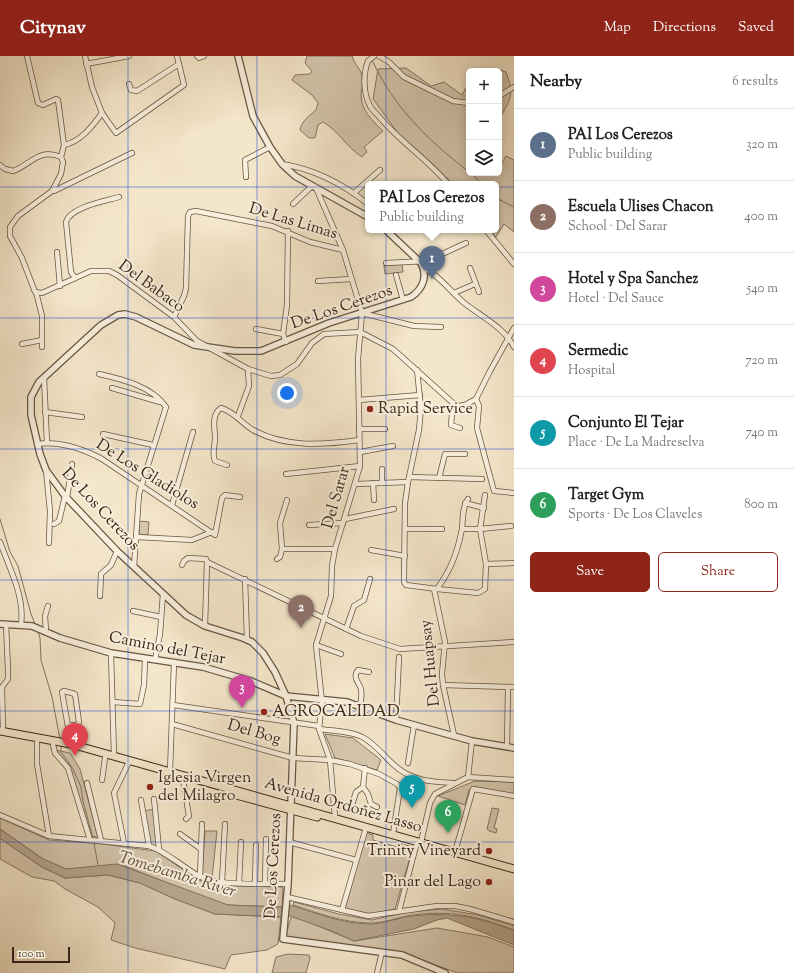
<!DOCTYPE html>
<meta charset="utf-8">
<style>
body{margin:0;font-family:"Sorts Mill Goudy",serif;background:#f2f2f2;color:#222}
.controls{position:absolute;right:12px;top:12px;display:grid;overflow:hidden;border-radius:6px;box-shadow:0 2px 10px #0003}
.controls button{width:36px;height:36px;display:grid;place-items:center;padding:0;border:0;border-bottom:1px solid #e0e0e0;background:#fff;color:#222;font:20px sans-serif}
.scale{position:absolute;left:12px;bottom:10px;width:58px;box-sizing:border-box;padding-left:4px;border:2px solid #3a2618;border-top:0;font-size:11px;line-height:14px;white-space:nowrap;color:#3a2618;-webkit-text-stroke:3px #f8efdd;paint-order:stroke}
.you{position:absolute;left:287px;top:337px;width:14px;height:14px;margin:-10px;border:3px solid #fff;border-radius:50%;background:#1a73e8;box-shadow:0 0 0 6px #1a73e833}
.badge{display:grid;place-items:center;width:26px;height:26px;border-radius:50%;background:#8f2418;color:#fff;font-size:13px;font-weight:700}
.pin{position:absolute;translate:-50% -33px;filter:drop-shadow(0 1px 2px #0008)}
.pin::after{content:'';position:absolute;top:21px;width:14px;height:12px;background:inherit;clip-path:polygon(0 0,100% 0,50% 100%)}
.popup{position:absolute;left:365px;top:125px;width:134px;height:52px;box-sizing:border-box;display:grid;place-content:center;border-radius:6px;background:#fff;filter:drop-shadow(0 1px 3px #0005);font-size:13px;white-space:nowrap;color:#767676}
.popup b{font-size:15px;color:#222}
.popup::after{content:'';position:absolute;left:50%;top:100%;margin-left:-8px;border:8px solid transparent;border-top-color:#fff}
.list{margin:0;padding:0;list-style:none}
h2{display:flex;justify-content:space-between;align-items:center;height:52px;margin:0;padding:0 16px;font-size:17px}
h2 small{font-size:13px;font-weight:400;color:#767676}
.list li{display:grid;grid-template-columns:26px 1fr auto;gap:12px;align-items:center;box-sizing:border-box;height:72px;padding:0 16px;border-top:1px solid #e0e0e0}
.list b{display:block;font-size:15px;white-space:nowrap}
.list p{margin:0;font-size:13px;white-space:nowrap;color:#767676}
.list em{font-size:13px;font-style:normal;color:#767676}
.actions{display:flex;gap:8px;padding:12px 16px}
.actions a{flex:1;padding:9px 0;border:1px solid #8f2418;border-radius:6px;text-align:center;font-size:14px;color:#8f2418}
.actions .main{background:#8f2418;color:#fff}
.icon{flex:none;width:22px;height:22px;fill:none;stroke:currentColor;stroke-width:2;stroke-linecap:round;stroke-linejoin:round}
.map{position:relative;flex:none;width:514px;height:917px;overflow:hidden}
header{display:flex;align-items:center;gap:24px;box-sizing:border-box;height:56px;padding:0 20px;background:#8f2418;color:#fff}
header strong{font-size:19px}
nav{display:flex;gap:22px;margin-inline-start:auto;font-size:14px}
main{display:flex}
aside{flex:1;background:#fff}
.map>svg:first-child{display:block}
.green{fill:#d4c5ac;stroke:#877662}
.water{fill:#b5a58d;stroke:#84725e}
.lines{fill:none;stroke-linecap:round;stroke-linejoin:round}
.stream{stroke:#84725e;stroke-width:1}
.minor-casing{stroke:#685644;stroke-width:6}
.tertiary-casing{stroke:#685644;stroke-width:8}
.primary-casing{stroke:#3a2618;stroke-width:9}
.minor{stroke:#f8efdd;stroke-width:4.5}
.tertiary{stroke:#f8efdd;stroke-width:5.5}
.primary{stroke:#f4e6ca;stroke-width:7}
.grid{fill:none;stroke:#1d4ed8;stroke-width:1;stroke-opacity:0.55}
.poi-dot{fill:#8f2418;stroke:#f8efdd;stroke-width:1.5}
.labels{text-anchor:middle;dominant-baseline:central;stroke-width:4;stroke-linejoin:round;paint-order:stroke}
.street-label{font-size:16px;fill:#3a2618;stroke:#f8efdd}
.poi-label{font-size:16px;fill:#3a2618;stroke:#f8efdd;text-anchor:start}
.water-label{font-size:17px;font-style:italic;fill:#5f4c3b;stroke:#f8efdd}
</style>
<header>
<strong>Citynav</strong>
<nav><a>Map</a><a>Directions</a><a>Saved</a></nav>
</header>
<main>
<div class="map">
<svg width="514" height="917" viewBox="0 0 514 917">
<rect width="100%" height="100%" fill="#f4e6ca"/>
<filter id="stains"><feTurbulence type="fractalNoise" baseFrequency=".005" numOctaves="4"/><feColorMatrix values="0 0 0 0 .2 0 0 0 0 .09 0 0 0 0 .02 0 0 0 .5 -.17"/></filter>
<radialGradient id="worn" r=".72"><stop offset=".6" stop-color="#630" stop-opacity="0"/><stop offset="1" stop-color="#630" stop-opacity=".3"/></radialGradient>
<g class="green">
<path d="M307,0H352C354,8 360,12 362,19C363,25 362,33 361,38C361,55 372,64 383,75L364,91L367,96L362,101C345,90 340,76 323,66L318,69L315,82H309L300,74C302,64 309,60 316,54L318,47L312,39L292,24L295,19L310,18L312,15L305,7Z"/>
<path d="M406,12L431,30L444,26L462,39L466,32L469,34V117H499V112L506,100L514,104V176L504,168L496,181L490,174H496V128H453L400,80L373,43L378,13Z"/>
<path d="M494,12L506,16C514,38 512,42 499,63V15H492Z"/>
<path d="M402,208L403,216L385,218L384,210Z"/>
<path d="M139,465L149,466L148,479H139Z"/>
<path d="M325,678L353,682L381,704L377,714L335,702Z"/>
<path d="M56,694L70,697L80,713L98,781L90,780L69,712Z"/>
<path d="M475,725L514,726V740L476,731L469,734L465,749L438,740Z"/>
<path d="M492,752L499,753L494,772L497,773L496,777L489,775L487,773Z"/>
<path d="M155,753L161,793L149,788L143,755Z"/>
<path d="M0,762L49,784L103,788L155,795L201,825L214,829L281,831L283,832L282,851L228,849L207,843L125,810L66,813L43,803L0,773Z"/>
<path d="M205,775H217L212,822L202,819Z"/>
<path d="M366,777L373,779V784L397,791L402,788L413,791L395,853L370,858L345,853Z"/>
<path d="M0,782L42,811L65,822L108,819L140,827L175,843L215,858L281,861L278,888L267,894L231,899L225,913L135,892L111,884L115,867L98,851L65,833L54,825L32,821L0,803Z"/>
<path d="M294,846L339,858L372,864L408,856L442,853L478,859L514,870V874C478,860 450,854 413,859C399,861 384,867 371,867C344,867 318,857 293,849Z"/>
<path d="M292,859L354,885L437,872L488,881L514,891V917H458L404,898L285,881Z"/>
<path d="M288,898L309,899L310,902L306,917H272L276,901Z"/>
</g>
<g class="water">
<path d="M0,773L43,803L66,813L117,808L228,849L282,851L281,861L215,858L175,843L140,827L108,819L65,822L42,811L2,784L0,782Z"/>
<path d="M290,849C316,857 343,868 370,868C382,868 395,863 406,861C445,855 478,860 514,875V889L447,862L437,864L414,873L354,885L332,875L287,859Z"/>
</g>
<g class="lines">
<g class="stream">
<path d="M372,4C394,52 428,84 469,116"/>
<path d="M471,117L482,128"/>
<path d="M496,142L514,151"/>
<path d="M0,463L10,496L18,510L31,558L35,568"/>
<path d="M38,575L40,582L41,604L52,641L60,683"/>
<path d="M61,690V696L73,713L81,731L83,745L93,782"/>
<path d="M94,787L98,809"/>
</g>
<defs>
<g id="minor">
<path d="M27,0L38,47L43,49L56,43L58,44L64,89L61,101"/>
<path d="M85,0L92,31L102,57L116,77L184,29L177,0"/>
<path d="M197,0L199,2L204,0"/>
<path d="M374,0L368,5C363,18 363,37 370,50C373,55 378,59 382,64C402,87 428,104 448,128"/>
<path d="M379,0L389,6L404,21L453,45L469,47"/>
<path d="M86,8L129,0"/>
<path d="M129,28L131,34L137,35L179,8"/>
<path d="M499,40L514,31"/>
<path d="M64,89C80,86 92,71 102,57"/>
<path d="M282,108C314,113 343,128 368,148"/>
<path d="M0,109L5,113L13,115C32,108 38,92 61,101L63,106L61,118L52,135L18,160L10,171V180L22,202L35,236L42,237L91,215H109L117,219L174,261L197,285L248,313L271,320L280,319L297,308L312,287L324,278L360,276L393,293L453,347L459,350L465,349L476,343L490,315L514,272"/>
<path d="M246,121L245,104L270,91"/>
<path d="M316,132L343,194L362,257L358,303L360,410L335,493L332,510L331,540L316,589L322,646L319,673L330,704L335,761"/>
<path d="M54,135L132,97"/>
<path d="M354,137L380,114"/>
<path d="M293,148L312,130"/>
<path d="M486,174L514,208"/>
<path d="M57,196L60,230"/>
<path d="M386,207L427,205L466,187"/>
<path d="M423,211C440,220 449,234 463,246C480,260 503,270 514,291"/>
<path d="M470,212L479,236"/>
<path d="M396,219L403,244"/>
<path d="M75,222L71,216L66,166C70,151 106,145 119,141"/>
<path d="M318,225L351,223"/>
<path d="M36,236L42,260V291"/>
<path d="M454,237L475,228"/>
<path d="M362,257L414,270L441,271"/>
<path d="M174,261L184,240L186,232L188,160L190,156L196,155L272,170L310,186L343,194"/>
<path d="M256,273L283,278"/>
<path d="M286,286L283,278L287,249L288,175"/>
<path d="M22,288L42,284"/>
<path d="M417,314L421,352L419,374L408,426L405,447L404,526L406,529L437,533C451,513 457,498 462,473C463,464 462,451 468,443"/>
<path d="M99,318C121,323 152,330 166,351L139,438L134,511"/>
<path d="M44,321L47,387"/>
<path d="M112,332L160,346"/>
<path d="M476,343L479,350L477,372L494,435L514,437"/>
<path d="M359,344L420,339"/>
<path d="M453,347L451,369L460,372"/>
<path d="M45,356L82,361"/>
<path d="M238,360L249,330L248,313"/>
<path d="M359,373H385"/>
<path d="M103,378L153,389"/>
<path d="M37,388C59,385 83,393 102,403L215,479L222,442L225,439L240,441"/>
<path d="M360,396L393,390"/>
<path d="M227,409L215,405C211,397 216,388 215,379C214,371 212,358 221,352C235,356 241,367 253,374C286,392 323,389 359,384"/>
<path d="M382,413V427"/>
<path d="M46,414L50,455L49,487"/>
<path d="M286,418L360,410"/>
<path d="M409,421L482,423"/>
<path d="M439,422L445,398H465"/>
<path d="M373,427L374,444"/>
<path d="M356,428L408,426"/>
<path d="M485,439L480,473L511,470"/>
<path d="M67,442L72,408"/>
<path d="M465,447L484,452"/>
<path d="M172,449L193,376"/>
<path d="M345,463L394,453"/>
<path d="M54,468L59,465L65,440"/>
<path d="M309,469L343,467"/>
<path d="M406,473H442"/>
<path d="M137,481L192,484L212,476"/>
<path d="M0,486C9,511 25,541 21,568"/>
<path d="M282,493L280,467L287,444"/>
<path d="M371,494L405,500"/>
<path d="M277,503L280,501L282,493H335"/>
<path d="M486,508L514,507"/>
<path d="M182,509L184,505L188,502L206,503L207,506L361,580L400,593L514,586"/>
<path d="M245,523L247,583"/>
<path d="M434,533L445,586L442,618L443,629L454,679"/>
<path d="M437,533L478,537L485,533L486,508L480,473H462"/>
<path d="M100,540L101,518L111,509L117,495"/>
<path d="M133,555L161,561"/>
<path d="M205,570L207,506"/>
<path d="M346,573L354,550L364,544L370,523"/>
<path d="M46,575L45,560L48,550"/>
<path d="M316,589L341,598"/>
<path d="M111,597L114,700"/>
<path d="M155,604L160,578L163,538"/>
<path d="M443,629L514,631"/>
<path d="M113,646L140,648L144,629L145,603"/>
<path d="M173,649L319,670"/>
<path d="M360,650C361,645 362,638 361,633C359,626 352,622 358,614L369,616"/>
<path d="M396,664L399,601"/>
<path d="M172,668L293,702L330,704L350,708L379,718L397,728L400,732L393,778"/>
<path d="M68,669H77L79,666L75,638L64,635L62,636L71,688"/>
<path d="M319,673C333,675 353,675 364,682C376,689 384,700 394,709C411,725 432,726 454,727"/>
<path d="M3,676L2,631L8,623V614L6,568"/>
<path d="M37,686V708L49,780"/>
<path d="M53,689L55,697L68,712L90,784"/>
<path d="M507,691L508,631"/>
<path d="M408,707L414,669"/>
<path d="M170,716L174,606"/>
<path d="M468,721L472,685"/>
<path d="M102,724L105,702"/>
<path d="M183,724L189,760L186,763"/>
<path d="M87,727L101,784"/>
<path d="M363,731L368,738L371,748L377,751"/>
<path d="M154,743L159,793"/>
<path d="M141,744L149,790"/>
<path d="M352,749L356,736L363,731L365,712"/>
<path d="M0,759L49,780L149,790C168,796 182,811 199,820C219,831 264,827 288,828"/>
<path d="M180,778L201,793"/>
<path d="M289,786L356,804"/>
<path d="M421,786L430,747L435,738L468,721L514,724"/>
<path d="M124,787L114,737L128,708"/>
<path d="M455,796L473,733L514,740"/>
<path d="M200,821L202,768"/>
<path d="M222,826L225,768"/>
<path d="M239,827L241,786"/>
<path d="M255,827L256,789"/>
<path d="M265,827L266,783"/>
<path d="M287,841L368,860L437,850H455L470,853L514,866"/>
<path d="M342,854L365,775"/>
<path d="M399,855L416,790"/>
<path d="M377,917L382,896"/>
</g>
<g id="tertiary">
<path d="M238,0L253,60L270,91L282,108L295,120L368,161"/>
<path d="M386,174L421,207C428,220 423,233 411,241L329,267L261,295H235L194,289L136,261L125,258L118,259L101,269L39,326L31,341V359L40,398L46,414L65,440L117,495L186,559L205,570L243,582L252,586L263,597L275,616L286,640L294,667L288,828L283,883L402,899L445,917"/>
<path d="M0,568L32,570L60,582L111,597L203,611L251,625L286,640L347,646L396,664L472,685L514,692"/>
</g>
<g id="primary">
<path d="M0,675L71,688L514,813"/>
<path d="M229,737L317,761"/>
</g>
</defs>
<use href="#minor" class="minor-casing"/>
<use href="#tertiary" class="tertiary-casing"/>
<use href="#primary" class="primary-casing"/>
<use href="#minor" class="minor"/>
<use href="#tertiary" class="tertiary"/>
<use href="#primary" class="primary"/>
</g>
<path class="grid" d="M128,0V917M257,0V917M386,0V917M0,131H514M0,262H514M0,393H514M0,524H514M0,655H514M0,786H514"/>
<g class="poi-dot">
<circle cx="370" cy="353" r="4"/>
<circle cx="264" cy="656" r="4"/>
<circle cx="150" cy="731" r="4"/>
<circle cx="489" cy="795" r="4"/>
<circle cx="489" cy="826" r="4"/>
</g>
<g class="labels">
<g class="street-label">
<text transform="translate(293 166) rotate(17)">De Las Limas</text>
<text transform="translate(151 231) rotate(36)">Del Babaco</text>
<text transform="translate(342 252) rotate(-19)">De Los Cerezos</text>
<text transform="translate(147 419) rotate(32)">De Los Gladiolos</text>
<text transform="translate(337 442) rotate(-74)">Del Sarar</text>
<text transform="translate(100 454) rotate(47)">De Los Cerezos</text>
<text transform="translate(167 593) rotate(11)">Camino del Tejar</text>
<text transform="translate(431 607) rotate(-96)">Del Huapsay</text>
<text transform="translate(254 677) rotate(16)">Del Bog</text>
<text transform="translate(343 750) rotate(16)">Avenida Ordoñez Lasso</text>
<text transform="translate(274 810) rotate(-87)">De Los Cerezos</text>
</g>
<g class="poi-label">
<text x="378" y="353">Rapid Service</text>
<text x="272" y="656">AGROCALIDAD</text>
<text x="158" y="722">Iglesia Virgen<tspan x="158" dy="18">del Milagro</tspan></text>
<text x="481" y="795" text-anchor="end">Trinity Vineyard</text>
<text x="481" y="826" text-anchor="end">Pinar del Lago</text>
</g>
<g class="water-label">
<text transform="translate(177 819) rotate(17)">Tomebamba River</text>
</g>
</g>
<rect width="100%" height="100%" filter="url(#stains)"/>
<rect width="100%" height="100%" fill="url(#worn)"/>
</svg>
<div class="controls">
<button>+</button>
<button>−</button>
<button><svg class="icon" aria-label="layers" viewBox="0 0 24 24"><path d="M12 4l9 5-9 5-9-5zM3 14l9 5 9-5"/></svg></button>
</div>
<div class="scale">100 m</div>
<div class="you"></div>
<div class="pin badge" style="left:432px;top:223px;background:#5c6f8a">1</div>
<div class="popup"><b>PAI Los Cerezos</b>Public building</div>
<div class="pin badge" style="left:301px;top:572px;background:#8d6e63">2</div>
<div class="pin badge" style="left:242px;top:652px;background:#d1479c">3</div>
<div class="pin badge" style="left:75px;top:700px;background:#e0444e">4</div>
<div class="pin badge" style="left:412px;top:752px;background:#0f9aa8">5</div>
<div class="pin badge" style="left:448px;top:777px;background:#2e9e5b">6</div>
</div>
<aside>
<h2>Nearby<small>6 results</small></h2>
<ul class="list">
<li><span class="badge" style="background:#5c6f8a">1</span><div><b>PAI Los Cerezos</b><p>Public building</p></div><em>320 m</em></li>
<li><span class="badge" style="background:#8d6e63">2</span><div><b>Escuela Ulises Chacon</b><p>School · Del Sarar</p></div><em>400 m</em></li>
<li><span class="badge" style="background:#d1479c">3</span><div><b>Hotel y Spa Sanchez</b><p>Hotel · Del Sauce</p></div><em>540 m</em></li>
<li><span class="badge" style="background:#e0444e">4</span><div><b>Sermedic</b><p>Hospital</p></div><em>720 m</em></li>
<li><span class="badge" style="background:#0f9aa8">5</span><div><b>Conjunto El Tejar</b><p>Place · De La Madreselva</p></div><em>740 m</em></li>
<li><span class="badge" style="background:#2e9e5b">6</span><div><b>Target Gym</b><p>Sports · De Los Claveles</p></div><em>800 m</em></li>
</ul>
<div class="actions"><a class="main">Save</a><a>Share</a></div>
</aside>
</main>
